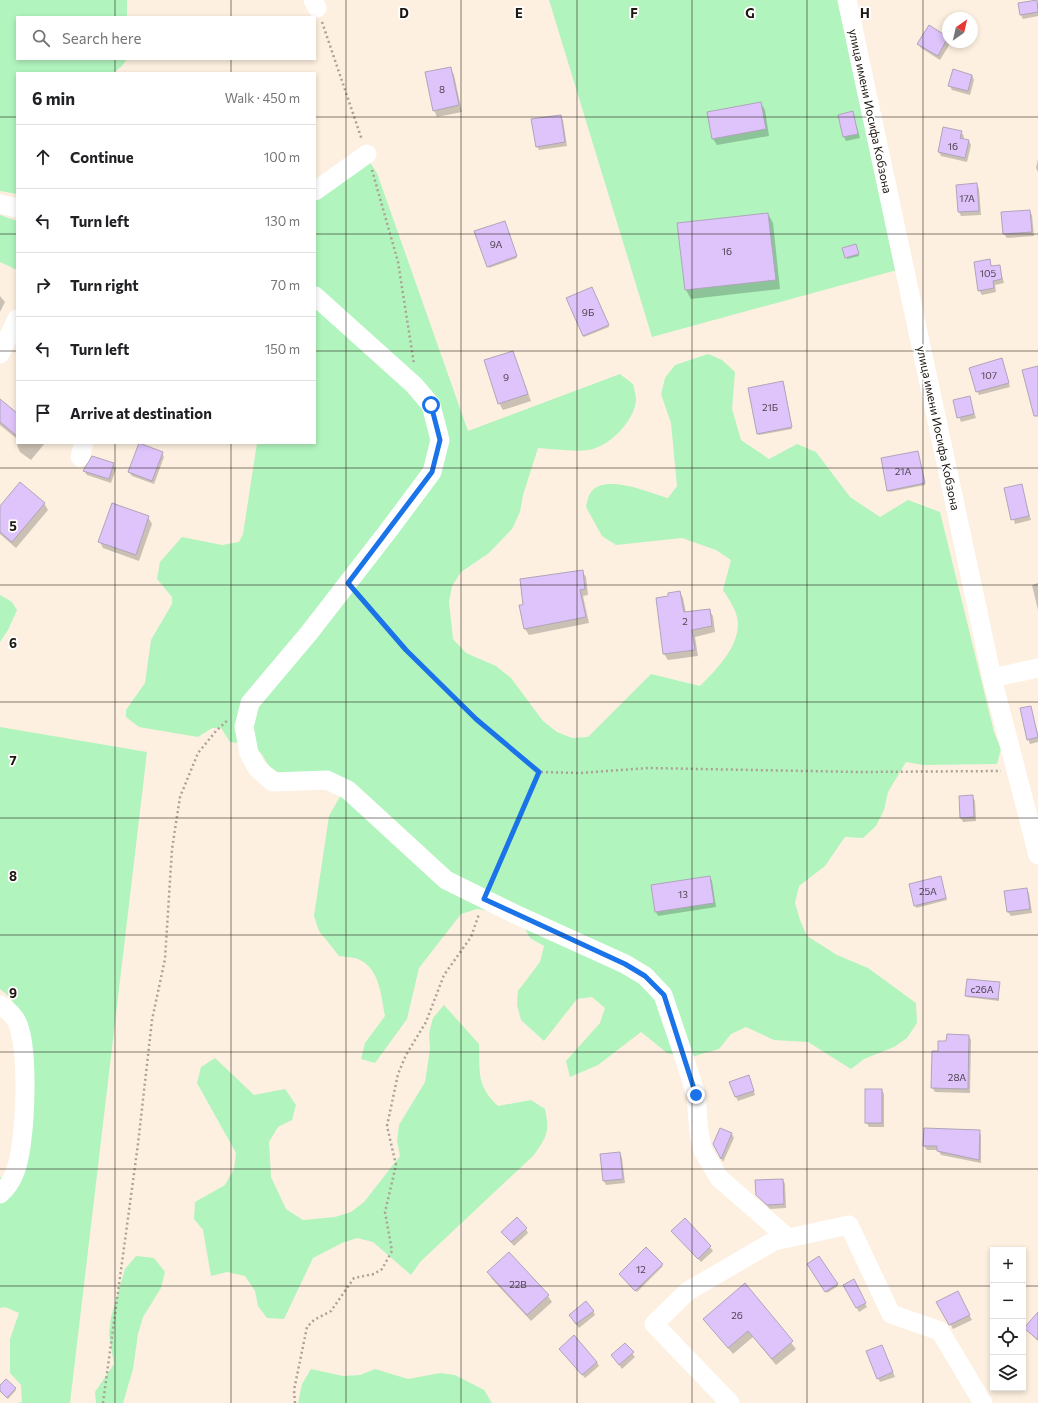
<!DOCTYPE html>
<meta charset="utf-8">
<style>
body{margin:0;font-family:Commissioner,sans-serif;background:#f2f2f2;color:#202124}
.controls{position:absolute;right:12px;bottom:12px;display:grid;overflow:hidden;border-radius:0px;box-shadow:0 2px 6px #0003}
.controls button{width:36px;height:36px;display:grid;place-items:center;padding:0;border:0;border-bottom:1px solid #e0e0e0;background:#fff;color:#202124;font:20px sans-serif}
.compass{position:absolute;left:942px;top:12px;width:36px;height:36px;border-radius:50%;background:#fff;box-shadow:0 2px 6px #0003;rotate:34deg}
.stop{position:absolute;width:12px;height:12px;margin:-9px;border:3px solid #1a73e8;border-radius:50%;background:#fff}
.stop.end{background:#1a73e8;border-color:#fff;box-shadow:0 1px 4px #0008}
.list{margin:0;padding:0;list-style:none}
h2{display:flex;justify-content:space-between;align-items:center;height:52px;margin:0;padding:0 16px;font-size:17px}
h2 small{font-size:13px;font-weight:400;color:#757577}
.list li{display:grid;grid-template-columns:26px 1fr auto;gap:12px;align-items:center;box-sizing:border-box;height:64px;padding:0 16px;border-top:1px solid #e0e0e0}
.list b{display:block;font-size:15px;white-space:nowrap}
.list em{font-size:13px;font-style:normal;color:#757577}
.icon{flex:none;width:22px;height:22px;fill:none;stroke:currentColor;stroke-width:2;stroke-linecap:round;stroke-linejoin:round}
.map{position:relative;flex:none;width:1038px;height:1403px;overflow:hidden}
.search{position:absolute;background:#fff;box-shadow:0 2px 6px #0003;left:16px;top:16px;width:300px;height:44px;display:flex;align-items:center;gap:10px;box-sizing:border-box;padding:0 14px;border-radius:0px;color:#757577;font-size:15px}
.panel{position:absolute;background:#fff;box-shadow:0 2px 6px #0003;left:16px;top:72px;width:300px;height:372px;border-radius:0px}
.map>svg:first-child{display:block}
.green{fill:#b1f4be}
.shadow{fill:#0003}
.building{fill:#dfc4fc;stroke:#afa5ba}
.lines{fill:none;stroke-linecap:round;stroke-linejoin:round}
.path{stroke:#aba194;stroke-width:2.5;stroke-dasharray:2 3;stroke-linecap:butt}
.minor{stroke:#fff;stroke-width:19}
.route{stroke:#1a73e8;stroke-width:5}
.grid{fill:none;stroke:#1e1811;stroke-width:1;stroke-opacity:0.55}
.labels{text-anchor:middle;dominant-baseline:central;stroke-width:3.5;stroke-linejoin:round;paint-order:stroke}
.number-label{font-size:10px;fill:#4e434c}
.street-label{font-size:12px;fill:#1e1811;stroke:#fff}
.grid-label{font-size:13px;text-anchor:middle;font-weight:bold;fill:#1e1811;stroke:#fff;stroke-width:3.5;stroke-linejoin:round;paint-order:stroke}
</style>
<div class="map">
<svg width="1038" height="1403" viewBox="0 0 1038 1403">
<rect width="100%" height="100%" fill="#fdf0e0"/>
<g class="green">
<path d="M0,0H127V17H17V59H127L121,67L113,73H17V194L0,191Z"/>
<path d="M549,0H838L897,270L652,337Z"/>
<path d="M369,161L377,173L468,431L620,374L633,384C634,389 636,395 636,399C636,420 608,448 588,450C572,452 554,449 538,448L523,495L520,512L512,529L489,553L461,572L452,586L449,602L453,639L466,653L496,666L511,678L543,721L557,732L572,738L588,737L651,674L700,686C717,669 743,643 737,617C735,608 728,598 723,590L731,560L716,550L682,538L616,545L602,536L586,507C587,503 588,496 591,492C605,473 650,493 668,498L677,486L671,423L661,394L665,378L675,365L708,354L722,360L735,372L732,409L741,440L769,459L797,444L816,452L850,497L880,517L908,500L940,512L994,732L1001,749L997,764L923,765L906,762L888,792L884,810L876,826L863,838L845,837L825,866L799,886L795,903L800,920L807,936L837,955L868,968L916,1003L917,1023L907,1038L894,1047L864,1059L851,1069L808,1042L774,1040L746,1027L731,1034L719,1049L688,1058L667,1053L641,1032L598,1065L570,1077L566,1061L600,1023L605,1008L592,997L577,999L544,1041L521,1020L517,1005L518,991L540,962L544,946L530,938L522,923L508,914L477,909L461,914L419,968L407,1019L375,1063L361,1059L365,1043L385,1016C381,996 380,968 358,959C352,957 345,957 339,956L319,931L314,916L329,816L347,784L282,775L269,766L261,753L246,744L230,742L221,728H212L198,737L139,727L126,717V710L145,683L151,640L172,604V597L157,579L160,562L182,537L222,545L239,542L243,534L257,443H315V197Z"/>
<path d="M0,215L17,221V270L0,262Z"/>
<path d="M0,595L12,602L17,610L8,630L0,642Z"/>
<path d="M0,727L147,752L70,1403H18L22,1402L21,1385L10,1373V1339L19,1313L5,1307L0,1308V1177L8,1181L22,1174L18,1011L10,997L0,989Z"/>
<path d="M444,1005L479,1044C480,1072 476,1085 498,1106L531,1100L545,1109C550,1132 547,1136 534,1155L420,1262L411,1275L373,1242L357,1238L342,1243L313,1258L284,1319L267,1318L258,1306L255,1291L245,1276L227,1272L211,1276L203,1230L194,1219L195,1202L225,1185L234,1169L236,1153L197,1083L201,1067L215,1058L254,1095L285,1089L296,1105L292,1120L278,1127L269,1142L271,1177L286,1209L303,1220L335,1217L351,1212L364,1202L400,1156L397,1141L399,1125L425,1082L430,1049L429,1033L433,1018Z"/>
<path d="M136,1256L154,1258L165,1272L161,1288L143,1317L138,1334L133,1369L123,1403H96L95,1392L114,1364L109,1334L111,1317L125,1269Z"/>
<path d="M311,1369L343,1376L360,1375L375,1369L408,1379L440,1373L455,1375L484,1390L492,1403H298L302,1384Z"/>
</g>
<g class="shadow">
<path d="M1036,1L1038,4V16L1023,19L1021,15Z"/>
<path d="M929,26L948,38V42H951L940,60L921,48L918,44Z"/>
<path d="M450,68L454,75L462,112L437,117L434,110Z"/>
<path d="M972,75L974,80L970,95L952,90L950,86Z"/>
<path d="M761,103L765,110L769,136L717,145L713,139Z"/>
<path d="M853,113L860,138L846,141L844,137Z"/>
<path d="M560,116L563,120L567,146L539,150L537,146Z"/>
<path d="M961,132L964,136L963,140L969,141L971,145L967,162L941,156L939,152Z"/>
<path d="M1038,159V172L1036,168Z"/>
<path d="M977,184L979,189L981,215L961,216L959,212Z"/>
<path d="M1029,211L1032,215L1034,236L1007,238L1004,234L1003,213Z"/>
<path d="M768,214L773,223L780,289L691,299L686,290Z"/>
<path d="M505,224L517,258L489,268L488,266Z"/>
<path d="M856,247L859,256L847,259L846,257Z"/>
<path d="M989,260L992,267L999,266L1004,283L995,285L996,292L982,295L979,290Z"/>
<path d="M593,290L609,327L584,337L583,336Z"/>
<path d="M0,296L5,302L0,312Z"/>
<path d="M513,352L531,401L503,410L499,403Z"/>
<path d="M1001,360L1010,387L979,395L977,391Z"/>
<path d="M784,384L792,429L759,435L758,434Z"/>
<path d="M969,397L976,418L961,422L954,401Z"/>
<path d="M0,400L17,414V439L0,425Z"/>
<path d="M18,443H45L31,460L20,452L17,445Z"/>
<path d="M918,452L925,485L889,492L888,490Z"/>
<path d="M162,453L164,457L154,484L132,476L129,472Z"/>
<path d="M113,464L116,469L111,483L87,475L84,471Z"/>
<path d="M1021,485L1031,520L1015,524L1005,489Z"/>
<path d="M44,503L48,510L16,548L0,534V508Z"/>
<path d="M148,517L152,524L139,561L103,548L100,542Z"/>
<path d="M582,571L586,577L588,595L583,596L589,623L529,635L525,629L521,606Z"/>
<path d="M1038,583V610L1032,585Z"/>
<path d="M680,592L683,598L686,613L709,610L713,616L715,632L695,637L698,656L668,660L664,654L658,599L670,597Z"/>
<path d="M1030,707L1038,734V742L1030,744L1028,739Z"/>
<path d="M972,796L975,801L976,821L963,822L961,818Z"/>
<path d="M710,877L712,881L716,907L658,916L656,912Z"/>
<path d="M941,879L947,900L916,908L910,885Z"/>
<path d="M1027,889L1029,893L1032,913L1011,916L1008,912Z"/>
<path d="M999,983V1001L967,997L966,995Z"/>
<path d="M969,1036L971,1040L970,1093L935,1092L932,1087L939,1052L947,1042Z"/>
<path d="M751,1081L755,1095L738,1101L736,1097Z"/>
<path d="M882,1090L884,1094V1127H869L866,1122Z"/>
<path d="M721,1129L732,1134L734,1138L723,1162L714,1144Z"/>
<path d="M979,1131L981,1135V1163L941,1155L938,1150H927L924,1146Z"/>
<path d="M620,1153L622,1158L625,1183L606,1185L604,1181L601,1155Z"/>
<path d="M783,1180L785,1184L786,1208L770,1209L757,1195Z"/>
<path d="M526,1229L528,1233L514,1246L505,1236Z"/>
<path d="M672,1231L710,1247L713,1251L701,1262Z"/>
<path d="M819,1258L838,1286L827,1293L808,1264Z"/>
<path d="M662,1265L663,1266L637,1292L621,1276Z"/>
<path d="M488,1272L548,1296L552,1302L531,1321L492,1279Z"/>
<path d="M853,1281L867,1307L859,1312L844,1285Z"/>
<path d="M745,1284L796,1349L776,1365L753,1337L733,1354L704,1319Z"/>
<path d="M960,1297L972,1320L953,1329L938,1302Z"/>
<path d="M593,1311L595,1315L579,1328L572,1319Z"/>
<path d="M1038,1314V1341L1025,1328Z"/>
<path d="M625,1344L635,1357L622,1369L612,1355Z"/>
<path d="M884,1351L895,1377L880,1382L878,1378Z"/>
<path d="M563,1353L597,1362L599,1366L585,1378Z"/>
<path d="M0,1387L15,1389L16,1390L8,1399L0,1391Z"/>
</g>
<g class="building">
<path d="M1037,0L1038,12L1020,15L1018,3Z"/>
<path d="M929,25L948,37L938,56L917,44Z"/>
<path d="M451,67L459,105L433,111L425,72Z"/>
<path d="M953,69L972,75L968,91L948,86Z"/>
<path d="M761,102L766,129L712,139L707,112Z"/>
<path d="M853,111L858,134L843,137L838,115Z"/>
<path d="M561,115L565,142L536,147L531,119Z"/>
<path d="M943,127L962,131L960,138L969,140L965,158L938,152Z"/>
<path d="M977,183L979,211L958,212L956,185Z"/>
<path d="M1030,210L1032,232L1003,234L1001,212Z"/>
<path d="M768,213L776,280L685,290L677,223Z"/>
<path d="M505,221L517,256L487,267L474,231Z"/>
<path d="M856,244L859,254L845,258L842,248Z"/>
<path d="M990,259L991,266L1000,265L1002,279L993,281L994,288L978,291L974,262Z"/>
<path d="M592,287L609,325L583,336L566,298Z"/>
<path d="M513,351L528,394L498,404L484,360Z"/>
<path d="M1002,358L1009,383L976,392L969,368Z"/>
<path d="M1038,366V416H1034L1022,370Z"/>
<path d="M783,381L792,427L757,434L748,388Z"/>
<path d="M970,396L974,414L957,418L953,400Z"/>
<path d="M0,399L17,413V436L0,422Z"/>
<path d="M139,443L163,452L152,481L128,472Z"/>
<path d="M918,451L925,483L887,491L881,458Z"/>
<path d="M92,456L114,463L109,479L83,471Z"/>
<path d="M20,482L45,503L12,542L0,532V506Z"/>
<path d="M1022,484L1029,516L1011,520L1004,488Z"/>
<path d="M112,503L149,516L136,555L98,542Z"/>
<path d="M583,570L585,589L580,590L586,617L524,629L519,605H523L520,579Z"/>
<path d="M680,591L684,612L710,609L712,626L692,630L695,650L663,654L656,598L668,596V593Z"/>
<path d="M1031,706L1038,737L1027,740L1020,708Z"/>
<path d="M973,795L974,817L960,818L959,796Z"/>
<path d="M710,876L714,903L655,912L651,885Z"/>
<path d="M941,876L946,898L914,906L909,884Z"/>
<path d="M1027,888L1030,909L1007,912L1004,891Z"/>
<path d="M967,979L1000,982L998,999L965,996Z"/>
<path d="M947,1034L969,1035L968,1089L931,1088L932,1051H938V1041H946Z"/>
<path d="M749,1075L754,1091L735,1097L729,1082Z"/>
<rect x="865" y="1089" width="17" height="34"/>
<path d="M720,1128L732,1133L721,1159L713,1144Z"/>
<path d="M924,1128L980,1130L979,1160L937,1151V1146H923Z"/>
<path d="M620,1152L623,1179L603,1181L600,1154Z"/>
<path d="M783,1179L784,1204L767,1205L756,1195L755,1180Z"/>
<path d="M517,1217L527,1228L511,1242L501,1232Z"/>
<path d="M685,1218L711,1246L698,1259L671,1231Z"/>
<path d="M646,1247L663,1264L635,1291L619,1274Z"/>
<path d="M509,1252L549,1295L527,1315L487,1272Z"/>
<path d="M819,1256L838,1284L825,1292L807,1264Z"/>
<path d="M854,1279L866,1303L856,1308L843,1285Z"/>
<path d="M745,1283L793,1341L772,1359L748,1331L728,1348L703,1319Z"/>
<path d="M958,1291L970,1315L949,1325L936,1302Z"/>
<path d="M586,1301L594,1311L576,1324L569,1315Z"/>
<path d="M1038,1312V1340L1024,1328Z"/>
<path d="M574,1335L597,1362L582,1375L559,1349Z"/>
<path d="M625,1343L634,1352L619,1365L611,1355Z"/>
<path d="M882,1345L893,1372L877,1379L866,1351Z"/>
<path d="M6,1379L16,1388L7,1398L0,1391V1385Z"/>
</g>
<g class="lines">
<g class="path">
<path d="M322,22L362,140"/>
<path d="M372,170L398,262L414,364"/>
<path d="M359,595L406,650L476,719L539,772L580,773L648,768L859,772L1001,771"/>
<path d="M490,885L539,772"/>
<path d="M103,1403L138,1144L152,1020L165,959L172,849L180,797L198,753L216,731L229,719"/>
<path d="M295,1403L294,1390L307,1327L314,1320L331,1311L354,1278L374,1274L382,1269L392,1251L385,1212L396,1165L387,1126L398,1074L406,1055L426,1022L444,975L471,937L479,914"/>
</g>
<g class="minor">
<path d="M313,0L317,8"/>
<path d="M847,0L992,678L1038,855"/>
<path d="M315,191L367,154"/>
<path d="M0,204L17,208"/>
<path d="M315,296L414,385L431,405L440,440L432,472L388,531L309,633L250,703L244,727L249,753L257,768L273,782L327,780L348,790L446,880L517,915L625,964L645,976L663,995L683,1054L696,1095L699,1133L703,1151L719,1178L788,1238"/>
<path d="M0,354L17,319"/>
<path d="M80,457L84,443"/>
<path d="M992,678L1038,668"/>
<path d="M0,1005C5,1008 12,1014 16,1020C30,1044 26,1146 15,1172C12,1180 7,1188 0,1194"/>
<path d="M730,1403L654,1324L688,1291L774,1241L849,1225L891,1314L940,1331L983,1403"/>
</g>
</g>
<g class="lines">
<path class="route" d="M431,405L440,440L432,472L348,583L406,650L476,719L539,772L484,899L625,964L645,976L664,995L696,1095"/>
</g>
<path class="grid" d="M115,0V17M231,0V17M346,0V1403M461,0V1403M577,0V1403M692,0V1403M807,0V1403M923,0V1403M115,59V73M231,59V73M0,117H17M315,117H1038M0,234H17M315,234H1038M0,351H17M315,351H1038M115,443V1403M231,443V1403M0,468H1038M0,585H1038M0,702H1038M0,818H1038M0,935H1038M0,1052H1038M0,1169H1038M0,1286H993M1023,1286H1038"/>
<g class="labels">
<g class="number-label">
<text x="442" y="89">8</text>
<text x="953" y="146">16</text>
<text x="967" y="198">17А</text>
<text x="496" y="244">9А</text>
<text x="727" y="251">16</text>
<text x="988" y="273">105</text>
<text x="588" y="312">9Б</text>
<text x="989" y="375">107</text>
<text x="506" y="377">9</text>
<text x="770" y="407">21Б</text>
<text x="903" y="471">21А</text>
<text x="685" y="621">2</text>
<text x="928" y="891">25А</text>
<text x="683" y="894">13</text>
<text x="982" y="989">с26А</text>
<text x="957" y="1077">28А</text>
<text x="641" y="1269">12</text>
<text x="518" y="1284">22В</text>
<text x="737" y="1315">26</text>
</g>
<g class="street-label">
<text transform="translate(871 111) rotate(78)">улица имени Иосифа Кобзона</text>
<text transform="translate(939 428) rotate(78)">улица имени Иосифа Кобзона</text>
</g>
</g>
<g class="grid-label">
<text x="404" y="18">D</text>
<text x="519" y="18">E</text>
<text x="634" y="18">F</text>
<text x="750" y="18">G</text>
<text x="865" y="18">H</text>
<text x="13" y="531">5</text>
<text x="13" y="648">6</text>
<text x="13" y="765">7</text>
<text x="13" y="881">8</text>
<text x="13" y="998">9</text>
</g>
</svg>
<div class="controls">
<button>+</button>
<button>−</button>
<button><svg class="icon" aria-label="locate" viewBox="0 0 24 24"><circle cx="12" cy="12" r="6"/><path d="M12 2v4M12 18v4M2 12h4M18 12h4"/></svg></button>
<button><svg class="icon" aria-label="layers" viewBox="0 0 24 24"><path d="M12 4l9 5-9 5-9-5zM3 14l9 5 9-5"/></svg></button>
</div>
<svg class="compass" viewBox="-18 -18 36 36"><path d="M0-13l5 13h-10z" fill="#e53935"/><path d="M0 13l5-13h-10z" fill="#757577"/></svg>
<div class="stop" style="left:431px;top:405px"></div>
<div class="stop end" style="left:696px;top:1095px"></div>
<div class="search"><svg class="icon" aria-label="search" viewBox="0 0 24 24"><circle cx="10" cy="10" r="6"/><path d="M15 15l6 6"/></svg>Search here</div>
<section class="panel">
<h2>6 min<small>Walk · 450 m</small></h2>
<ul class="list">
<li><svg class="icon" aria-label="ahead" viewBox="0 0 24 24"><path d="M12 20V5M6 11l6-6 6 6"/></svg><div><b>Continue</b></div><em>100 m</em></li>
<li><svg class="icon" aria-label="left" viewBox="0 0 24 24"><path d="M17 20v-9H6M10 6l-5 5 5 5"/></svg><div><b>Turn left</b></div><em>130 m</em></li>
<li><svg class="icon" aria-label="right" viewBox="0 0 24 24"><path d="M7 20v-9h11M14 6l5 5-5 5"/></svg><div><b>Turn right</b></div><em>70 m</em></li>
<li><svg class="icon" aria-label="left" viewBox="0 0 24 24"><path d="M17 20v-9H6M10 6l-5 5 5 5"/></svg><div><b>Turn left</b></div><em>150 m</em></li>
<li><svg class="icon" aria-label="arrive" viewBox="0 0 24 24"><path d="M6 21V4h12l-3 4 3 4H6"/></svg><div><b>Arrive at destination</b></div></li>
</ul>
</section>
</div>
